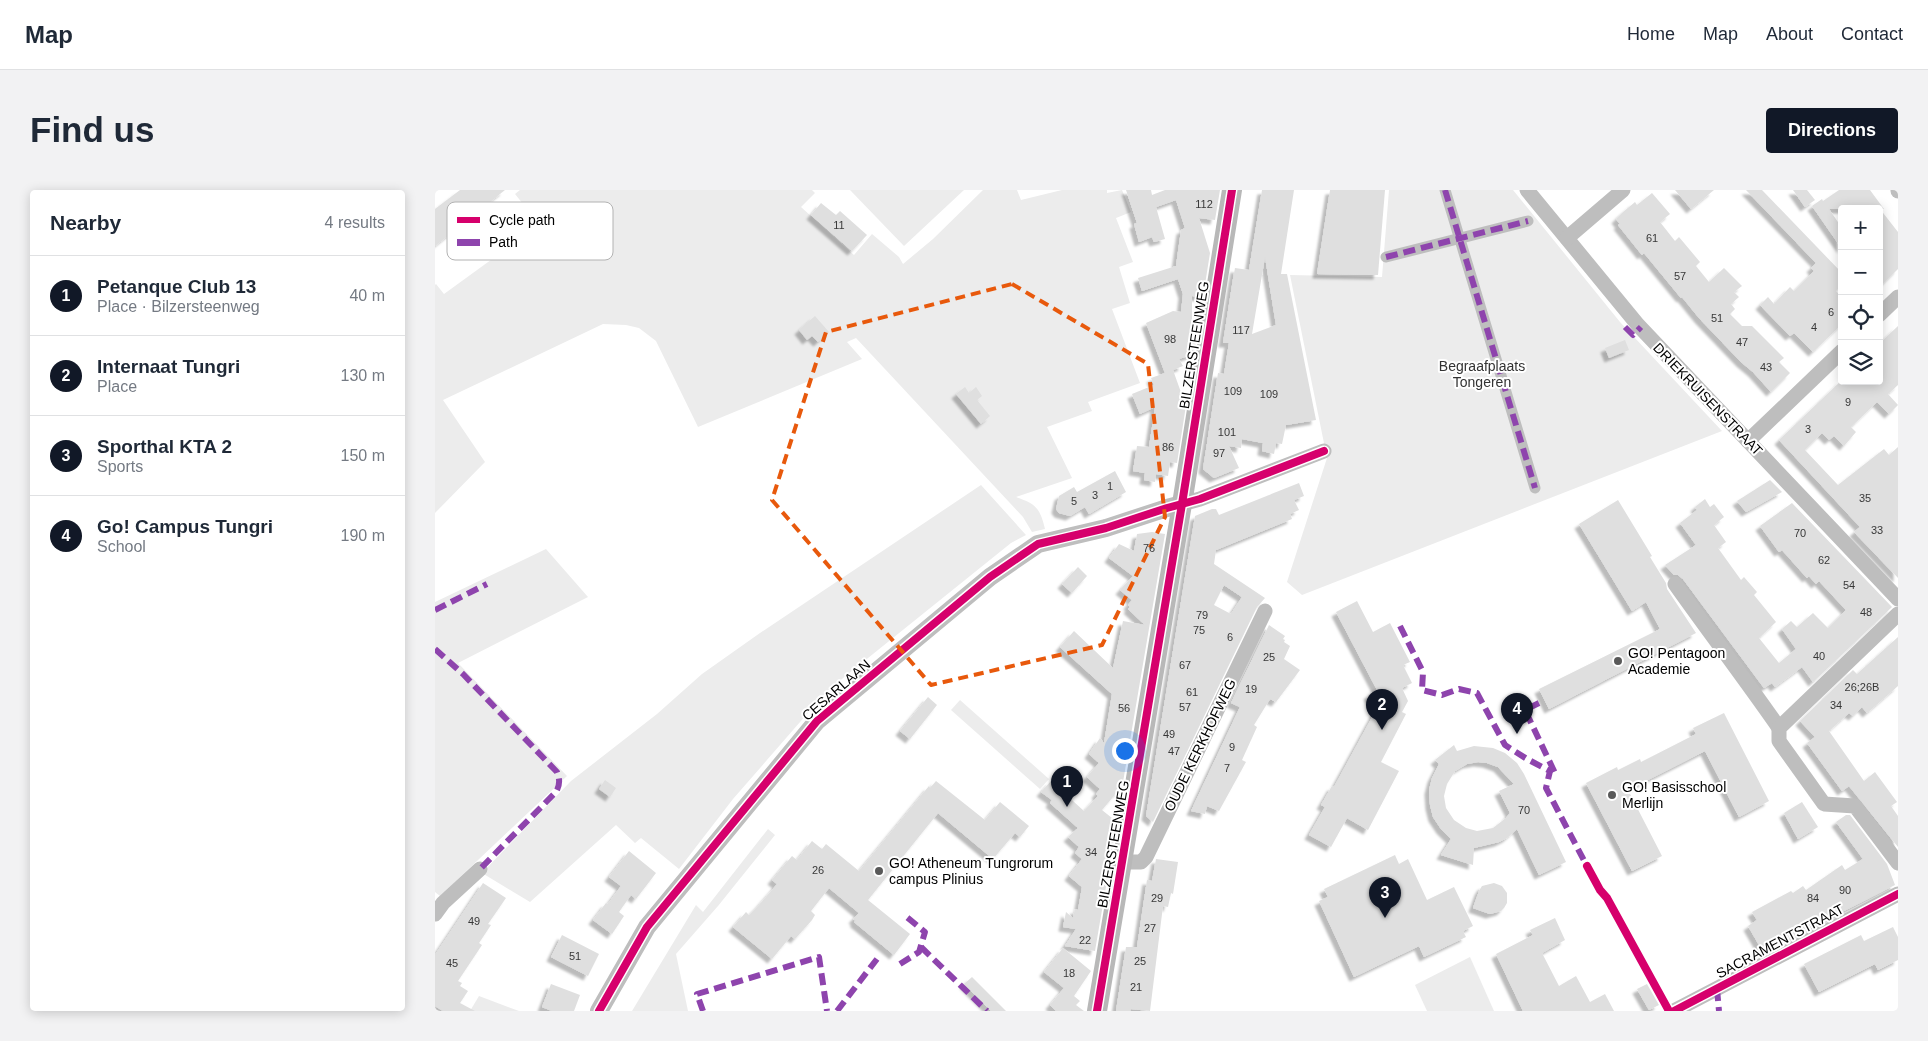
<!DOCTYPE html>
<meta charset="utf-8">
<style>
body{margin:0;font-family:Helvetica,sans-serif;background:#f2f2f3;color:#1f2937}
.controls{position:absolute;right:15px;top:15px;display:grid;overflow:hidden;border-radius:5px;box-shadow:0 2px 12px #0003}
.controls button{width:45px;height:45px;display:grid;place-items:center;padding:0;border:0;border-bottom:1px solid #e0e1e3;background:#fff;color:#1f2937;font:25px sans-serif}
.you{position:absolute;left:689px;top:560px;width:18px;height:18px;margin:-12px;border:4px solid #fff;border-radius:50%;background:#1a73e8;box-shadow:0 0 0 8px #1a73e833}
.badge{display:grid;place-items:center;width:32px;height:32px;border-radius:50%;background:#111827;color:#fff;font-size:16px;font-weight:700}
.pin{position:absolute;translate:-50% -41px;filter:drop-shadow(0 1px 2px #0008)}
.pin::after{content:'';position:absolute;top:26px;width:18px;height:15px;background:inherit;clip-path:polygon(0 0,100% 0,50% 100%)}
.list{margin:0;padding:0;list-style:none}
h2{display:flex;justify-content:space-between;align-items:center;height:65px;margin:0;padding:0 20px;font-size:21px}
h2 small{font-size:16px;font-weight:400;color:#747a83}
.list li{display:grid;grid-template-columns:32px 1fr auto;gap:15px;align-items:center;box-sizing:border-box;height:80px;padding:0 20px;border-top:1px solid #e0e1e3}
.list b{display:block;font-size:19px;white-space:nowrap}
.list p{margin:0;font-size:16px;white-space:nowrap;color:#747a83}
.list em{font-size:16px;font-style:normal;color:#747a83}
.icon{flex:none;width:28px;height:28px;fill:none;stroke:currentColor;stroke-width:2;stroke-linecap:round;stroke-linejoin:round}
.map{position:relative;flex:none;width:1463px;height:821px;overflow:hidden;border-radius:5px}
header{display:flex;align-items:center;gap:30px;box-sizing:border-box;height:70px;padding:0 25px;background:#fff;border-bottom:1px solid #e0e1e3}
header strong{font-size:24px}
nav{display:flex;gap:28px;margin-inline-start:auto;font-size:18px}
.intro{display:flex;align-items:center;justify-content:space-between;box-sizing:border-box;height:120px;padding:0 30px}
h1{margin:0;font-size:35px}
.button{padding:12px 22px;border-radius:5px;background:#111827;color:#fff;font-size:18px;font-weight:700}
main{display:flex;gap:30px;padding:0 30px}
aside{flex:1;background:#fff;border-radius:5px;box-shadow:0 2px 12px #0003}
.map>svg:first-child{display:block}
.green{fill:#ececec}
.building{fill:#dfdfdf;fill-rule:evenodd;filter:url(#shadow)}
.lines{fill:none;stroke-linecap:round;stroke-linejoin:round}
.pedestrian{stroke:#bebebe;stroke-width:11}
.minor{stroke:#bebebe;stroke-width:15}
.tertiary{stroke:#bebebe;stroke-width:18}
.secondary{stroke:#b8b8b8;stroke-width:20}
.quiet{stroke:#8e44ad;stroke-width:6;stroke-dasharray:12 6;stroke-linecap:butt}
.cycleway-casing{stroke:#fff;stroke-width:11}
.cycleway{stroke:#d6006c;stroke-width:8}
.marked{fill:none;stroke:#e8590c;stroke-width:4;stroke-dasharray:10 6;stroke-linejoin:round}
.poi-dot{fill:#595959;stroke:#fff;stroke-width:2}
.labels{text-anchor:middle;dominant-baseline:central;stroke-width:4;stroke-linejoin:round;paint-order:stroke}
.number-label{font-size:11px;fill:#383838}
.street-label{font-size:14px;fill:#000;stroke:#fff}
.park-label{font-size:14px;fill:#333;stroke:#fff}
.poi-label{font-size:14px;fill:#000;stroke:#fff;text-anchor:start}
.key{fill:#fff;stroke:#b2b2b2;stroke-width:1}
.key-label{font-size:14px;fill:#000}
</style>
<header>
<strong>Map</strong>
<nav><a>Home</a><a>Map</a><a>About</a><a>Contact</a></nav>
</header>
<div class="intro"><h1>Find us</h1><a class="button">Directions</a></div>
<main>
<aside>
<h2>Nearby<small>4 results</small></h2>
<ul class="list">
<li><span class="badge">1</span><div><b>Petanque Club 13</b><p>Place · Bilzersteenweg</p></div><em>40 m</em></li>
<li><span class="badge">2</span><div><b>Internaat Tungri</b><p>Place</p></div><em>130 m</em></li>
<li><span class="badge">3</span><div><b>Sporthal KTA 2</b><p>Sports</p></div><em>150 m</em></li>
<li><span class="badge">4</span><div><b>Go! Campus Tungri</b><p>School</p></div><em>190 m</em></li>
</ul>
</aside>
<div class="map">
<svg width="1463" height="821" viewBox="0 0 1463 821">
<defs>
<filter id="shadow"><feDropShadow dx="-4.5" dy="4.5" stdDeviation="1" flood-color="#0004"/></filter>
</defs>
<rect width="100%" height="100%" fill="#fff"/>
<g class="green">
<path d="M85,0H377L380,3L366,17L419,65L437,44L464,67L468,74L498,49L548,0H582L586,10L627,0H672V3L687,0L696,22L681,28L698,72L684,77L695,113L677,119L705,193L653,212L657,221L612,237L637,288L581,307C601,314 605,318 610,339L597,342L588,327L421,148L412,152L427,169L263,237L221,151L204,138L191,135L168,134L8,210L50,272L0,323V95L1,94L9,104L82,51L72,35L92,19L80,4Z"/>
<path d="M415,0H529L469,56Z"/>
<path d="M954,0H1078L1185,132L1287,241L867,405L852,392L892,268L855,85L947,87Z"/>
<path d="M546,295L591,345L576,353L392,501L298,609L244,679L206,648L200,653L181,635L95,712L47,683L136,591L222,524L267,484L325,443Z"/>
<path d="M111,359L153,407L23,473L132,586L5,706L0,702V412Z"/>
<path d="M525,510L614,589L605,599L516,520Z"/>
<path d="M333,639L340,645L283,716L241,764L253,821H197L261,715L268,722Z"/>
<path d="M1035,767L1059,821H992L980,795Z"/>
<path d="M44,806L84,821H35Z"/>
</g>
<g class="building">
<path d="M25,0H70L0,56V19Z"/>
<path d="M691,0H716L717,5L730,0H785L780,30L764,28L775,63L768,107L757,106V136L764,134L759,164L744,169L748,176L738,180L748,208L752,209L742,273L735,272L733,286L721,284L720,292L709,290L710,283L698,281L702,256L714,257L720,217L705,224L697,204L719,195L716,188L730,183L711,133L738,121L746,122L748,104L743,89L707,101L703,88L741,76L746,40L750,38L741,10L721,17L730,49L719,52L717,47L704,52L699,34L702,33Z"/>
<path d="M827,0H859L846,84H852L881,230L851,235L847,254L841,253L839,264L827,261L828,253L807,249L806,258L794,256L804,278L779,288L768,279L783,183L789,184L794,153H788L798,89L800,78L814,80ZM830,67L841,135L817,144Z"/>
<path d="M895,0H950L943,85L882,84Z"/>
<path d="M1240,0H1279L1256,19Z"/>
<path d="M1311,0H1327L1407,83V95L1401,101L1407,107V134L1378,162L1359,143L1355,146L1325,115L1333,107L1339,114L1355,97L1359,101L1379,81L1376,78L1381,73Z"/>
<path d="M1358,0H1372L1380,10L1370,17Z"/>
<path d="M1404,0H1435L1449,19H1445L1463,42V79L1444,98V19H1394L1407,38V59L1377,16L1387,9L1388,11Z"/>
<path d="M1217,3L1235,24L1225,32L1240,51L1244,47L1265,72L1261,76L1274,92L1289,78L1307,96L1299,102L1304,107L1296,114L1300,119L1295,124L1307,136H1317L1349,168L1344,172L1355,183L1336,202L1318,182L1306,172L1264,128L1247,107L1246,108L1209,63L1207,65L1183,35L1185,34L1181,29L1187,23L1200,12L1202,15Z"/>
<path d="M386,13L401,25L405,21L432,45L417,61L376,25Z"/>
<path d="M380,126L394,142L383,152L377,146L372,150L364,140Z"/>
<path d="M1463,136V195L1453,204L1463,215L1454,224L1442,212L1416,237L1421,242L1409,256L1399,246L1394,250L1387,243L1370,260L1403,295L1449,259L1454,265L1463,257V388L1419,342L1425,337L1344,250L1406,191H1444V154Z"/>
<path d="M1190,150L1194,160L1174,168L1170,158Z"/>
<path d="M530,197L534,203L541,197L547,206L542,210L555,226L546,234L521,204Z"/>
<path d="M680,281L691,302L654,324L650,317L635,326L624,323L621,319L624,306L639,297L642,302Z"/>
<path d="M1335,290L1347,302L1311,322L1302,311Z"/>
<path d="M864,293L869,306L859,310L864,320L855,324L857,329L781,360L779,374L830,408L822,417L718,632L711,626L760,326L777,319H781L784,325ZM789,395L807,407L796,424L779,415Z"/>
<path d="M1270,309L1275,317L1279,314L1289,327L1279,335L1291,352L1283,358L1306,390L1309,387L1322,402L1319,405L1341,432L1324,448L1344,473L1361,459L1347,439L1356,431L1362,437L1378,423L1393,438L1411,420L1384,391L1381,394L1374,386L1372,388L1347,360L1344,362L1325,336L1357,313L1457,417L1378,492L1367,477L1340,497L1337,493L1329,498L1248,389L1243,385H1239L1230,375L1261,355L1245,333L1262,320L1260,317Z"/>
<path d="M1183,310L1217,366L1215,367L1231,393L1232,399L1261,443L1114,519L1104,499L1225,439L1211,412L1197,421L1144,334Z"/>
<path d="M717,342L730,344L686,604L683,601L667,620L682,632L660,761L630,756L641,739L628,737L631,722L638,728L640,719L643,720L647,697L634,686L647,669L640,663L644,657L633,647L643,638L615,613L617,610L606,602L616,591L649,621L663,606L661,604L665,599L652,587L664,573L654,564L665,548L669,553L677,504L625,457L639,441L678,478L688,431L710,435L693,419L695,417L693,415L697,410L685,400L698,386L674,368L684,354L699,361L702,344Z"/>
<path d="M643,377L652,386L637,403L627,394Z"/>
<path d="M922,411L938,442L955,433L975,472L968,475L977,493L967,498L973,511L967,522L971,524L946,572L964,581L933,640L912,628L896,657L874,645L890,617L886,615L897,596L899,597L941,520L933,505L942,500L901,422Z"/>
<path d="M834,435L850,446L848,449L850,450L849,452L855,456L849,469L865,480L841,512L835,509L819,535L822,537L807,570L811,572L784,621L772,616L770,624L756,621L805,517L796,513Z"/>
<path d="M1463,447V496L1432,523L1427,517L1418,526L1414,523L1394,541L1429,591L1440,582L1462,612L1456,616L1463,626V657L1414,596L1407,601L1372,553L1380,547L1365,531L1418,480L1422,484Z"/>
<path d="M493,507L502,515L475,549L465,541Z"/>
<path d="M1289,523L1334,611L1304,627L1270,561L1193,600L1227,666L1197,681L1151,593L1182,577L1183,580L1205,569L1206,572L1261,544L1258,538Z"/>
<path d="M1019,555L1022,561L1039,556L1058,558L1070,563L1082,573L1089,584L1131,672L1104,685L1082,639L1072,648L1064,652L1039,658L1038,675L1006,665L1016,649L1006,639L998,627L995,615L994,600L997,588L1004,574L1000,570ZM1043,572L1052,573L1063,577L1079,594L1064,601L1075,623L1071,628L1058,638L1042,641L1031,638L1019,630L1011,618L1009,606L1012,594L1020,581L1032,574Z"/>
<path d="M170,590L181,598L175,607L164,599Z"/>
<path d="M501,591L550,630L565,612L594,636L585,647L580,643L558,669L503,623L433,710L475,744L459,765L419,732L421,731L418,729L424,723L394,698L376,721L380,725L377,730L360,749L356,746L337,769L298,737L311,722L314,725L324,715L338,699L342,694L337,690L357,666L362,670L377,651L387,659L391,654L424,681L494,596L495,598Z"/>
<path d="M1367,612L1383,637L1363,649L1349,623Z"/>
<path d="M1411,625H1415L1452,674L1460,695L1328,762L1313,736L1322,730L1317,722L1356,701L1358,703L1368,696L1371,700L1407,675L1410,680L1428,669L1401,632Z"/>
<path d="M194,661L221,683L201,709L196,705L184,722L189,726L177,744L158,730L171,713L173,714L186,696L174,687Z"/>
<path d="M960,665L964,674L973,669L992,710L1019,697L1038,736L1028,741L1031,747L989,767L984,756L919,787L884,711L893,707L889,699Z"/>
<path d="M721,669L743,672L738,704L736,703L733,717L728,716L715,821L696,819L695,821H681L691,757H702L712,690L717,691Z"/>
<path d="M48,693L71,708L53,734L56,735L44,753L47,755L23,791L27,793L25,796L33,801L25,813L40,821H8L0,816V765Z"/>
<path d="M1059,693L1067,696L1072,703V713L1069,718L1066,721L1055,724L1038,718L1044,701L1047,696Z"/>
<path d="M1120,728L1130,750L1107,763L1124,796L1141,786L1155,812L1170,804L1179,821H1088L1061,764L1098,745L1095,740Z"/>
<path d="M1458,737L1463,747V770L1443,780L1440,774L1384,802L1369,774L1426,745L1429,751Z"/>
<path d="M127,745L164,764L153,786L116,767Z"/>
<path d="M628,758L656,781L639,806L645,811L641,815L649,821H621L615,815L629,798L609,782Z"/>
<path d="M537,787L571,821H556L529,794Z"/>
<path d="M116,794L145,805L139,821H117L107,817Z"/>
<path d="M1212,794L1224,815L1214,820L1202,799Z"/>
</g>
<g class="lines">
<g class="pedestrian">
<path d="M1010,0L1100,298"/>
<path d="M951,67L1093,31"/>
</g>
<g class="minor">
<path d="M1092,0L1203,135L1463,409"/>
<path d="M1463,0V1"/>
<path d="M1132,48L1188,0"/>
<path d="M1444,125L1463,107"/>
<path d="M1313,251L1407,161"/>
<path d="M747,314L765,309L889,261"/>
<path d="M1240,394C1274,442 1310,489 1344,538"/>
<path d="M1463,424L1344,538V551L1389,614L1420,616L1463,673"/>
<path d="M688,672H706L711,667L830,421"/>
<path d="M0,724L8,713L45,679"/>
<path d="M1239,821L1463,704"/>
</g>
<path class="tertiary" d="M164,821L212,737L382,531L555,387L603,354L671,338L732,318L747,314"/>
<path class="secondary" d="M662,821L747,314L797,0"/>
<g class="quiet">
<path d="M1010,0L1100,298"/>
<path d="M951,67L1093,31"/>
<path d="M1190,137L1198,145L1206,137"/>
<path d="M0,420L52,394"/>
<path d="M965,436L988,482L987,500L1007,505L1024,499L1042,503L1070,555L1092,569L1115,581L1111,598L1154,680"/>
<path d="M0,459L28,484L122,582C125,590 125,595 121,602L45,679"/>
<path d="M1104,513L1090,520L1120,583"/>
<path d="M486,757L552,821"/>
<path d="M465,774L484,762L490,742L468,724"/>
<path d="M1282,799L1284,821"/>
<path d="M268,821L262,804L384,767L392,821"/>
<path d="M402,821L442,769"/>
</g>
<defs>
<g id="cycleway">
<path d="M1152,676L1165,700L1172,708L1234,821"/>
<path d="M164,821L212,737L382,531L555,387L603,354L671,338L732,318L765,309L889,261"/>
<path d="M662,821L747,314L797,0"/>
<path d="M1239,821L1463,704"/>
</g>
</defs>
<use href="#cycleway" class="cycleway-casing"/>
<use href="#cycleway" class="cycleway"/>
</g>
<path class="marked" d="M577,94L713,174L730,327L667,455L496,495L337,310L391,142Z"/>
<g class="poi-dot">
<circle cx="1183" cy="471" r="5"/>
<circle cx="1177" cy="605" r="5"/>
<circle cx="444" cy="681" r="5"/>
</g>
<g class="labels">
<g class="number-label">
<text x="769" y="14">112</text>
<text x="404" y="35">11</text>
<text x="1217" y="48">61</text>
<text x="1245" y="86">57</text>
<text x="1396" y="122">6</text>
<text x="1282" y="128">51</text>
<text x="1379" y="137">4</text>
<text x="806" y="140">117</text>
<text x="735" y="149">98</text>
<text x="1307" y="152">47</text>
<text x="1331" y="177">43</text>
<text x="798" y="201">109</text>
<text x="834" y="204">109</text>
<text x="1413" y="212">9</text>
<text x="1373" y="239">3</text>
<text x="792" y="242">101</text>
<text x="733" y="257">86</text>
<text x="784" y="263">97</text>
<text x="675" y="296">1</text>
<text x="660" y="305">3</text>
<text x="1430" y="308">35</text>
<text x="639" y="311">5</text>
<text x="1442" y="340">33</text>
<text x="1365" y="343">70</text>
<text x="714" y="358">76</text>
<text x="1389" y="370">62</text>
<text x="1414" y="395">54</text>
<text x="1431" y="422">48</text>
<text x="767" y="425">79</text>
<text x="764" y="440">75</text>
<text x="795" y="447">6</text>
<text x="1384" y="466">40</text>
<text x="834" y="467">25</text>
<text x="750" y="475">67</text>
<text x="1427" y="497">26;26B</text>
<text x="816" y="499">19</text>
<text x="757" y="502">61</text>
<text x="1401" y="515">34</text>
<text x="750" y="517">57</text>
<text x="689" y="518">56</text>
<text x="734" y="544">49</text>
<text x="797" y="557">9</text>
<text x="739" y="561">47</text>
<text x="792" y="578">7</text>
<text x="1089" y="620">70</text>
<text x="656" y="662">34</text>
<text x="383" y="680">26</text>
<text x="1410" y="700">90</text>
<text x="722" y="708">29</text>
<text x="1378" y="708">84</text>
<text x="39" y="731">49</text>
<text x="715" y="738">27</text>
<text x="650" y="750">22</text>
<text x="140" y="766">51</text>
<text x="705" y="771">25</text>
<text x="17" y="773">45</text>
<text x="634" y="783">18</text>
<text x="701" y="797">21</text>
</g>
<g class="street-label">
<text transform="translate(759 155) rotate(-81)">BILZERSTEENWEG</text>
<text transform="translate(1273 209) rotate(46)">DRIEKRUISENSTRAAT</text>
<text transform="translate(401 500) rotate(-41)">CESARLAAN</text>
<text transform="translate(765 555) rotate(-64)">OUDE KERKHOFWEG</text>
<text transform="translate(678 654) rotate(-80)">BILZERSTEENWEG</text>
<text transform="translate(1345 751) rotate(-28)">SACRAMENTSTRAAT</text>
</g>
<g class="park-label">
<text x="1047" y="176">Begraafplaats<tspan x="1047" dy="16">Tongeren</tspan></text>
</g>
<g class="poi-label">
<text x="1193" y="463">GO! Pentagoon<tspan x="1193" dy="16">Academie</tspan></text>
<text x="1187" y="597">GO! Basisschool<tspan x="1187" dy="16">Merlijn</tspan></text>
<text x="454" y="673">GO! Atheneum Tungrorum<tspan x="454" dy="16">campus Plinius</tspan></text>
</g>
</g>
<rect x="12" y="12" width="166" height="58" rx="8" class="key"/>
<rect x="22" y="27" width="23" height="6" fill="#d6006c"/>
<rect x="22" y="49" width="23" height="7" fill="#8e44ad"/>
<g class="key-label">
<text x="54" y="35">Cycle path</text>
<text x="54" y="57">Path</text>
</g>
</svg>
<div class="controls">
<button>+</button>
<button>−</button>
<button><svg class="icon" aria-label="locate" viewBox="0 0 24 24"><circle cx="12" cy="12" r="6"/><path d="M12 2v4M12 18v4M2 12h4M18 12h4"/></svg></button>
<button><svg class="icon" aria-label="layers" viewBox="0 0 24 24"><path d="M12 4l9 5-9 5-9-5zM3 14l9 5 9-5"/></svg></button>
</div>
<div class="you"></div>
<div class="pin badge" style="left:632px;top:617px">1</div>
<div class="pin badge" style="left:947px;top:540px">2</div>
<div class="pin badge" style="left:950px;top:728px">3</div>
<div class="pin badge" style="left:1082px;top:544px">4</div>
</div>
</main>
